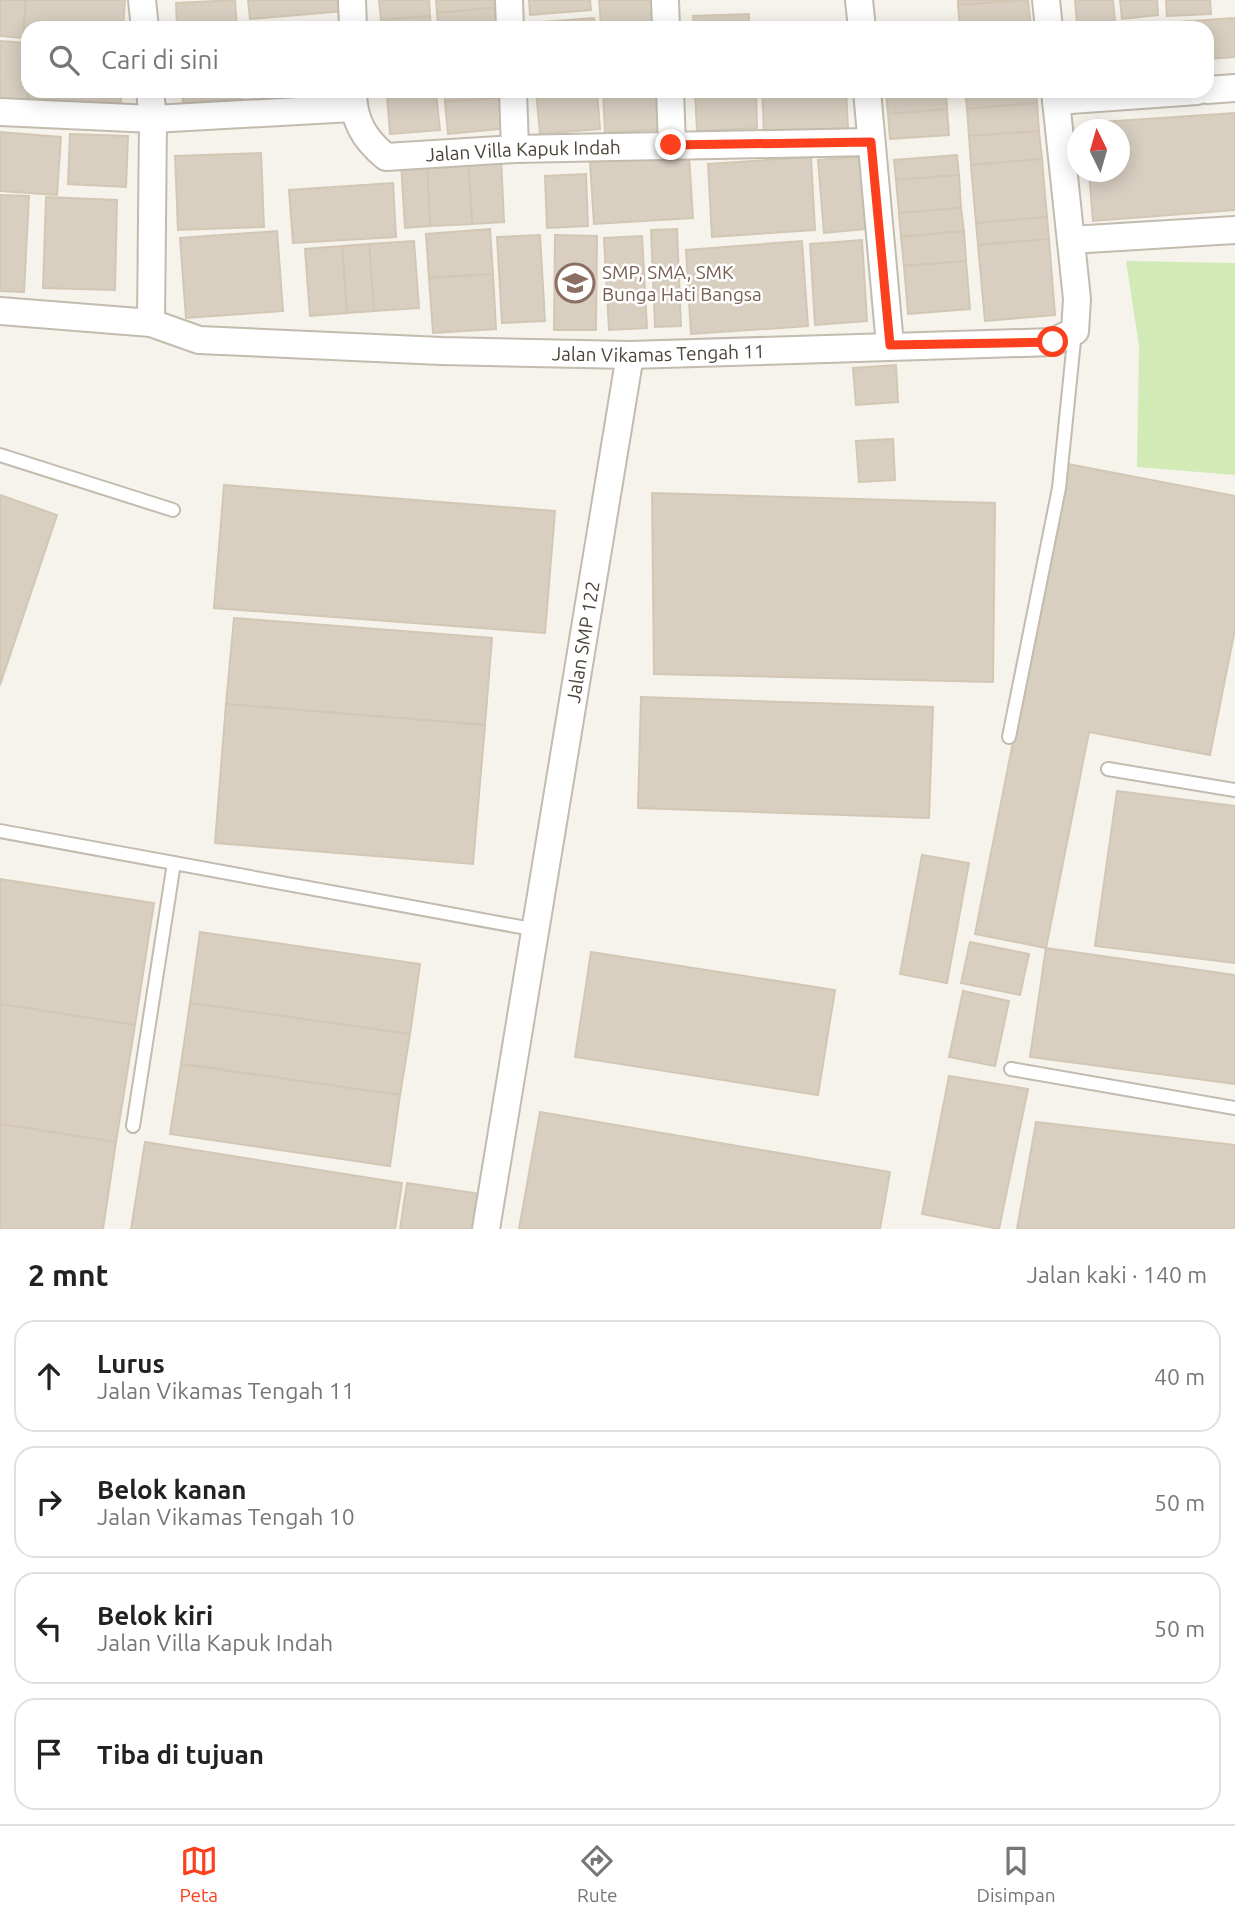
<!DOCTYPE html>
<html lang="id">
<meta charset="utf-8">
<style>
body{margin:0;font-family:Ubuntu,sans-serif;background:#f2f2f2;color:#222}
.compass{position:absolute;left:1067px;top:119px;width:63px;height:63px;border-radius:50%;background:#fff;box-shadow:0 4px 18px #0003;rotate:355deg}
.stop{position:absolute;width:21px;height:21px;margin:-16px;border:5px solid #fc3f1d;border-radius:50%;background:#fff}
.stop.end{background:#fc3f1d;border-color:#fff;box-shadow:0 2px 7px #0008}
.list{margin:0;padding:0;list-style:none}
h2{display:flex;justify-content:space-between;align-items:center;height:91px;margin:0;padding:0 28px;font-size:30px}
h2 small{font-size:23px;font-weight:400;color:#767676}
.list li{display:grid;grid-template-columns:46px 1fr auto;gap:21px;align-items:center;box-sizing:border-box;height:112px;margin:0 14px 14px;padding:0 14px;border:2px solid #e0e0e0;border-radius:21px}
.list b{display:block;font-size:26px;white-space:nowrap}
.list p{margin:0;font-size:23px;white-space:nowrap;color:#767676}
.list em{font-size:23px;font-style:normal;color:#767676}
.icon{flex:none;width:38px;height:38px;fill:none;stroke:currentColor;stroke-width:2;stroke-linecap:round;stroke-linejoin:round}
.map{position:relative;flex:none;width:1235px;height:1229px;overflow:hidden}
.search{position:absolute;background:#fff;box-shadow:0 4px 18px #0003;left:21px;right:21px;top:21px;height:77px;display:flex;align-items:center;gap:18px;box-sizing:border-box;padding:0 24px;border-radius:21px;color:#767676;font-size:26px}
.sheet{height:595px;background:#fff}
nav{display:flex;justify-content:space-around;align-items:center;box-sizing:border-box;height:98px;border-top:2px solid #e0e0e0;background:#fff;font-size:19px;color:#767676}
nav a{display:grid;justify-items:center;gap:4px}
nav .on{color:#fc3f1d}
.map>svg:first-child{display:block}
.green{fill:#d2eab5}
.building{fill:#d8cfc1;stroke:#d3c7b4;stroke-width:2}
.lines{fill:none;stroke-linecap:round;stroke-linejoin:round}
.service-casing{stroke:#c2bbae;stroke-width:16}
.minor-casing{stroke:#c2bbae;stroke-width:30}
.service{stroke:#fff;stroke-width:12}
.minor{stroke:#fff;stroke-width:26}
.route{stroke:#fc3f1d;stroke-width:9}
.labels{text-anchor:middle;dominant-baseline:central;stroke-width:5;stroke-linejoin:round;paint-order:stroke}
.street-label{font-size:19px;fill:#4b4439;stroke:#fff}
.education-label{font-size:19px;fill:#785e54;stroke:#fff;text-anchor:start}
</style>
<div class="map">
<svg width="1235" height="1229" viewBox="0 0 1235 1229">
<rect width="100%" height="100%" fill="#f6f3ec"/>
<path class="green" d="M1126,261L1235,263V475L1137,467L1139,346Z"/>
<g class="building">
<path d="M0,0H26L23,38L0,36Z"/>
<path d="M26,0H125L123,28H28V38H23Z"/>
<path d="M235,0L237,27L177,28L176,3Z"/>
<path d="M248,0H343L344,11L250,19Z"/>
<path d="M379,0H429L430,16L381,20Z"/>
<path d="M436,0H500L501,7L437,13Z"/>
<path d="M529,0H590L591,10L530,15Z"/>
<path d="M599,0H655L656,22L601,26Z"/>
<path d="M958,0H1022L958,5Z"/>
<path d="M1028,0L1031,28H960L958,5Z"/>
<path d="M1075,0H1113L1115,22L1077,24Z"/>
<path d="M1120,0H1157L1158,15L1122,19Z"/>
<path d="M1166,0H1210L1211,14L1167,16Z"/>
<path d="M501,7L503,28H438L437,13Z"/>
<path d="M749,14V28H694L693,16Z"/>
<path d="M430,16L431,28H381V20Z"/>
<path d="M594,18L595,28H531L530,23Z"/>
<path d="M1235,18V57L1207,59V28H1094Z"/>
<path d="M0,41L28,43V100L0,98Z"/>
<path d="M29,91H122L120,107L28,100Z"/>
<path d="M182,91H241L242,99L183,103Z"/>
<path d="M272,91H322L323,104L273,107Z"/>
<path d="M386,91H436V92L387,96Z"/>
<path d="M444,91H508L509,97L445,102Z"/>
<path d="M536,91H597L600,129L540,134Z"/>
<path d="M603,91H665L667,129L605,133Z"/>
<path d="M695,91H756L757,128L697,131Z"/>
<path d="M762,91H846L848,128L764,132Z"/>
<path d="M886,91H946L947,109L888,114Z"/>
<path d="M965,91H1036L1037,103L967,109Z"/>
<path d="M436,92L440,130L390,134L387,96Z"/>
<path d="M509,97L511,128L448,134L445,102Z"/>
<path d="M1037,103L1039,131L969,136L967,109Z"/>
<path d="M947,109L949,135L890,139L888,114Z"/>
<path d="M1235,113V210L1093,221L1089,172H1120V130H1086V123Z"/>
<path d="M1039,131L1042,159L971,165L969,136Z"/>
<path d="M0,132L61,137L57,195L0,191Z"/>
<path d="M70,134L128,136L126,187L68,184Z"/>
<path d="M261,153L264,227L178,230L175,156Z"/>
<path d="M957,155L959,175L896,180L894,160Z"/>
<path d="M689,156L693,218L594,224L590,162Z"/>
<path d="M869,156L875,228L824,233L818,160Z"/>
<path d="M501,157L504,222L472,224L468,159Z"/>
<path d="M811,157L815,230L712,237L708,164Z"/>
<path d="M468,159L472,224L430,226L427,162Z"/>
<path d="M1042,159L1047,217L976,223L971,165Z"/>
<path d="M427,162L430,226L405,228L401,163Z"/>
<path d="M586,174L588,226L547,228L545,176Z"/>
<path d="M959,175L961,208L899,213L896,180Z"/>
<path d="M393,183L396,237L293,243L289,190Z"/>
<path d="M0,195L29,196L24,292L0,291Z"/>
<path d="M46,197L117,200L115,290L43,288Z"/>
<path d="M961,208L964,231L901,237L899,213Z"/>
<path d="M1047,217L1049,239L978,245L976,223Z"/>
<path d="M490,229L493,274L429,278L426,234Z"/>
<path d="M677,229L681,326L655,327L651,230Z"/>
<path d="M277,231L283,311L186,318L180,238Z"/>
<path d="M964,231L966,261L904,266L901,237Z"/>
<path d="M540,235L545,321L502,323L497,237Z"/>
<path d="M555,235L597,236L596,330H554Z"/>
<path d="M642,236L647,328L609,330L604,238Z"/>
<path d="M1049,239L1055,315L985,321L978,245Z"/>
<path d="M862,240L867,321L815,325L810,244Z"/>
<path d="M414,241L419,308L374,311L369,244Z"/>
<path d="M802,241L808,326L691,334L686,250Z"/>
<path d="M369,244L374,311L347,313L342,246Z"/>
<path d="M342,246L347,313L310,316L305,249Z"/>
<path d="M966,261L970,309L908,314L904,266Z"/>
<path d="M493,274L496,329L433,333L429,278Z"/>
<path d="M896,365L898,402L856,405L853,368Z"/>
<path d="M893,439L895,480L859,482L856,441Z"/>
<path d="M1068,464L1235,496V629L1210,755L1089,732L1046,948L975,934Z"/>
<path d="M224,485L555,511L545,633L214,608Z"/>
<path d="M652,493L995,503L993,682L654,674Z"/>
<path d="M0,495L57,515L0,685Z"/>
<path d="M234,618L492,638L485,725L226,704Z"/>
<path d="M641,697L933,707L929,818L638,808Z"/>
<path d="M226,704L485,725L473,864L215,843Z"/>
<path d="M1117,791L1235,806V963L1095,946Z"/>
<path d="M922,855L969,863L947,983L900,974Z"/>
<path d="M0,879L154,903L135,1025L0,1004Z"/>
<path d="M200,932L420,964L410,1034L190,1003Z"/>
<path d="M970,942L1029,954L1020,995L961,983Z"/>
<path d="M1046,948L1235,975V1084L1030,1057Z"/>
<path d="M591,952L835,990L818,1095L575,1057Z"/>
<path d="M963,991L1009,1001L995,1066L949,1057Z"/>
<path d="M190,1003L410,1034L400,1095L181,1064Z"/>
<path d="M0,1004L135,1025L116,1142L0,1124Z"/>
<path d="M181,1064L400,1095L390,1166L170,1134Z"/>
<path d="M949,1076L1028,1089L999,1229L922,1214Z"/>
<path d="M540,1112L890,1172L880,1229H519Z"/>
<path d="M1036,1122L1235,1145V1229H1017Z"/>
<path d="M0,1124L116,1142L103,1229H0Z"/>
<path d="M145,1142L402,1183L395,1229H131Z"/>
<path d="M407,1183L481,1194L476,1229H400Z"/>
</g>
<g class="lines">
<defs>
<g id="service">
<path d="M0,455L173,510"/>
<path d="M1009,737L1059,488L1075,331"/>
<path d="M1108,769L1235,790"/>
<path d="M0,831L537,930"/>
<path d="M1011,1069L1235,1108"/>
<path d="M133,1126L174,863"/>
</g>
<g id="minor">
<path d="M142,0L145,28"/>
<path d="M352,0L353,28"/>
<path d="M509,0L510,28"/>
<path d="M665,0L666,28"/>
<path d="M859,0L862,28"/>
<path d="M1046,0L1049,28"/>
<path d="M1207,90L1235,88"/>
<path d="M150,91L153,119L151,323"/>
<path id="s1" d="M353,91C353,120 364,139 386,157L515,149L871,142"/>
<path d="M513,91L515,149"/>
<path d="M670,91L672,145"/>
<path d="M867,91L890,345"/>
<path d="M1056,101L1197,91"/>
<path d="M0,112L153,119L353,108"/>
<path d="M1071,240L1235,230"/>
<path id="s2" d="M0,311L151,323L199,340L441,351L630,355L1053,342L1075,331L1077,299L1055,91"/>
<path id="s3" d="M486,1229L630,355"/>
</g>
</defs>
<use href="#service" class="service-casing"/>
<use href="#minor" class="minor-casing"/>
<use href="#service" class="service"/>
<use href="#minor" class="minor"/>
</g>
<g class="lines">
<path class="route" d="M671,145L871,142L890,345L1053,342"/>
</g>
<defs>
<symbol id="school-ring" viewBox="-11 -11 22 22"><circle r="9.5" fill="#fff" stroke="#8d6e63" stroke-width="1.5"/><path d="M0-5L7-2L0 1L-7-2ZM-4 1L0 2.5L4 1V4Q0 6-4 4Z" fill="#8d6e63"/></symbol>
</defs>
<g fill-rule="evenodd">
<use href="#school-ring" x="553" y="261" width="44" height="44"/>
</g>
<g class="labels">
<g class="street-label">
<text stroke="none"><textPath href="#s1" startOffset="214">Jalan Villa Kapuk Indah</textPath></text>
<text stroke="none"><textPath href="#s2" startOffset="662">Jalan Vikamas Tengah 11</textPath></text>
<text stroke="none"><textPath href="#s3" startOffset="595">Jalan SMP 122</textPath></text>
</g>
<g class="education-label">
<text x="602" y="272">SMP, SMA, SMK<tspan x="602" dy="22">Bunga Hati Bangsa</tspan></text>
</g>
</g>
</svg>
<svg class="compass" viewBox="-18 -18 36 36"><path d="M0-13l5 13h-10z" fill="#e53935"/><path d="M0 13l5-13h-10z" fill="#767676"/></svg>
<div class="stop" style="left:1053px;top:342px"></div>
<div class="stop end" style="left:671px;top:145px"></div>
<div class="search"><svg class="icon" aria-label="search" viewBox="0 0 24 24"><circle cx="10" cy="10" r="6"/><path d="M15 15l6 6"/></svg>Cari di sini</div>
</div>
<section class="sheet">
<h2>2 mnt<small>Jalan kaki · 140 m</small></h2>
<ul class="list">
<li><svg class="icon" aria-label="ahead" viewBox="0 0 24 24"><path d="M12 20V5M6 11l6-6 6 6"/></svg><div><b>Lurus</b><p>Jalan Vikamas Tengah 11</p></div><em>40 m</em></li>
<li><svg class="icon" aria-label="right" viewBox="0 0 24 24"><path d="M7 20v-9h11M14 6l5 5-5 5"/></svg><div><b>Belok kanan</b><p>Jalan Vikamas Tengah 10</p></div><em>50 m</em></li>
<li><svg class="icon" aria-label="left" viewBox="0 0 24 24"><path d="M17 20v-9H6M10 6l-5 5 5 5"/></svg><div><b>Belok kiri</b><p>Jalan Villa Kapuk Indah</p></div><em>50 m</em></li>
<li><svg class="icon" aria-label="arrive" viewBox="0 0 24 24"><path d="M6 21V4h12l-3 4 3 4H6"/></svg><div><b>Tiba di tujuan</b></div></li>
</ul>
</section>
<nav>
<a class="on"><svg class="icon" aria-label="map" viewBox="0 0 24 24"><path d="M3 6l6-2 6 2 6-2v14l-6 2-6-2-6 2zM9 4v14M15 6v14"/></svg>Peta</a>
<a><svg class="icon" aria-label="directions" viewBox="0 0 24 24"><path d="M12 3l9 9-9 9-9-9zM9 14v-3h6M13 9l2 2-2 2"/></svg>Rute</a>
<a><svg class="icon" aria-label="saved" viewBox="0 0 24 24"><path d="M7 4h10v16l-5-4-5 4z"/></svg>Disimpan</a>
</nav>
